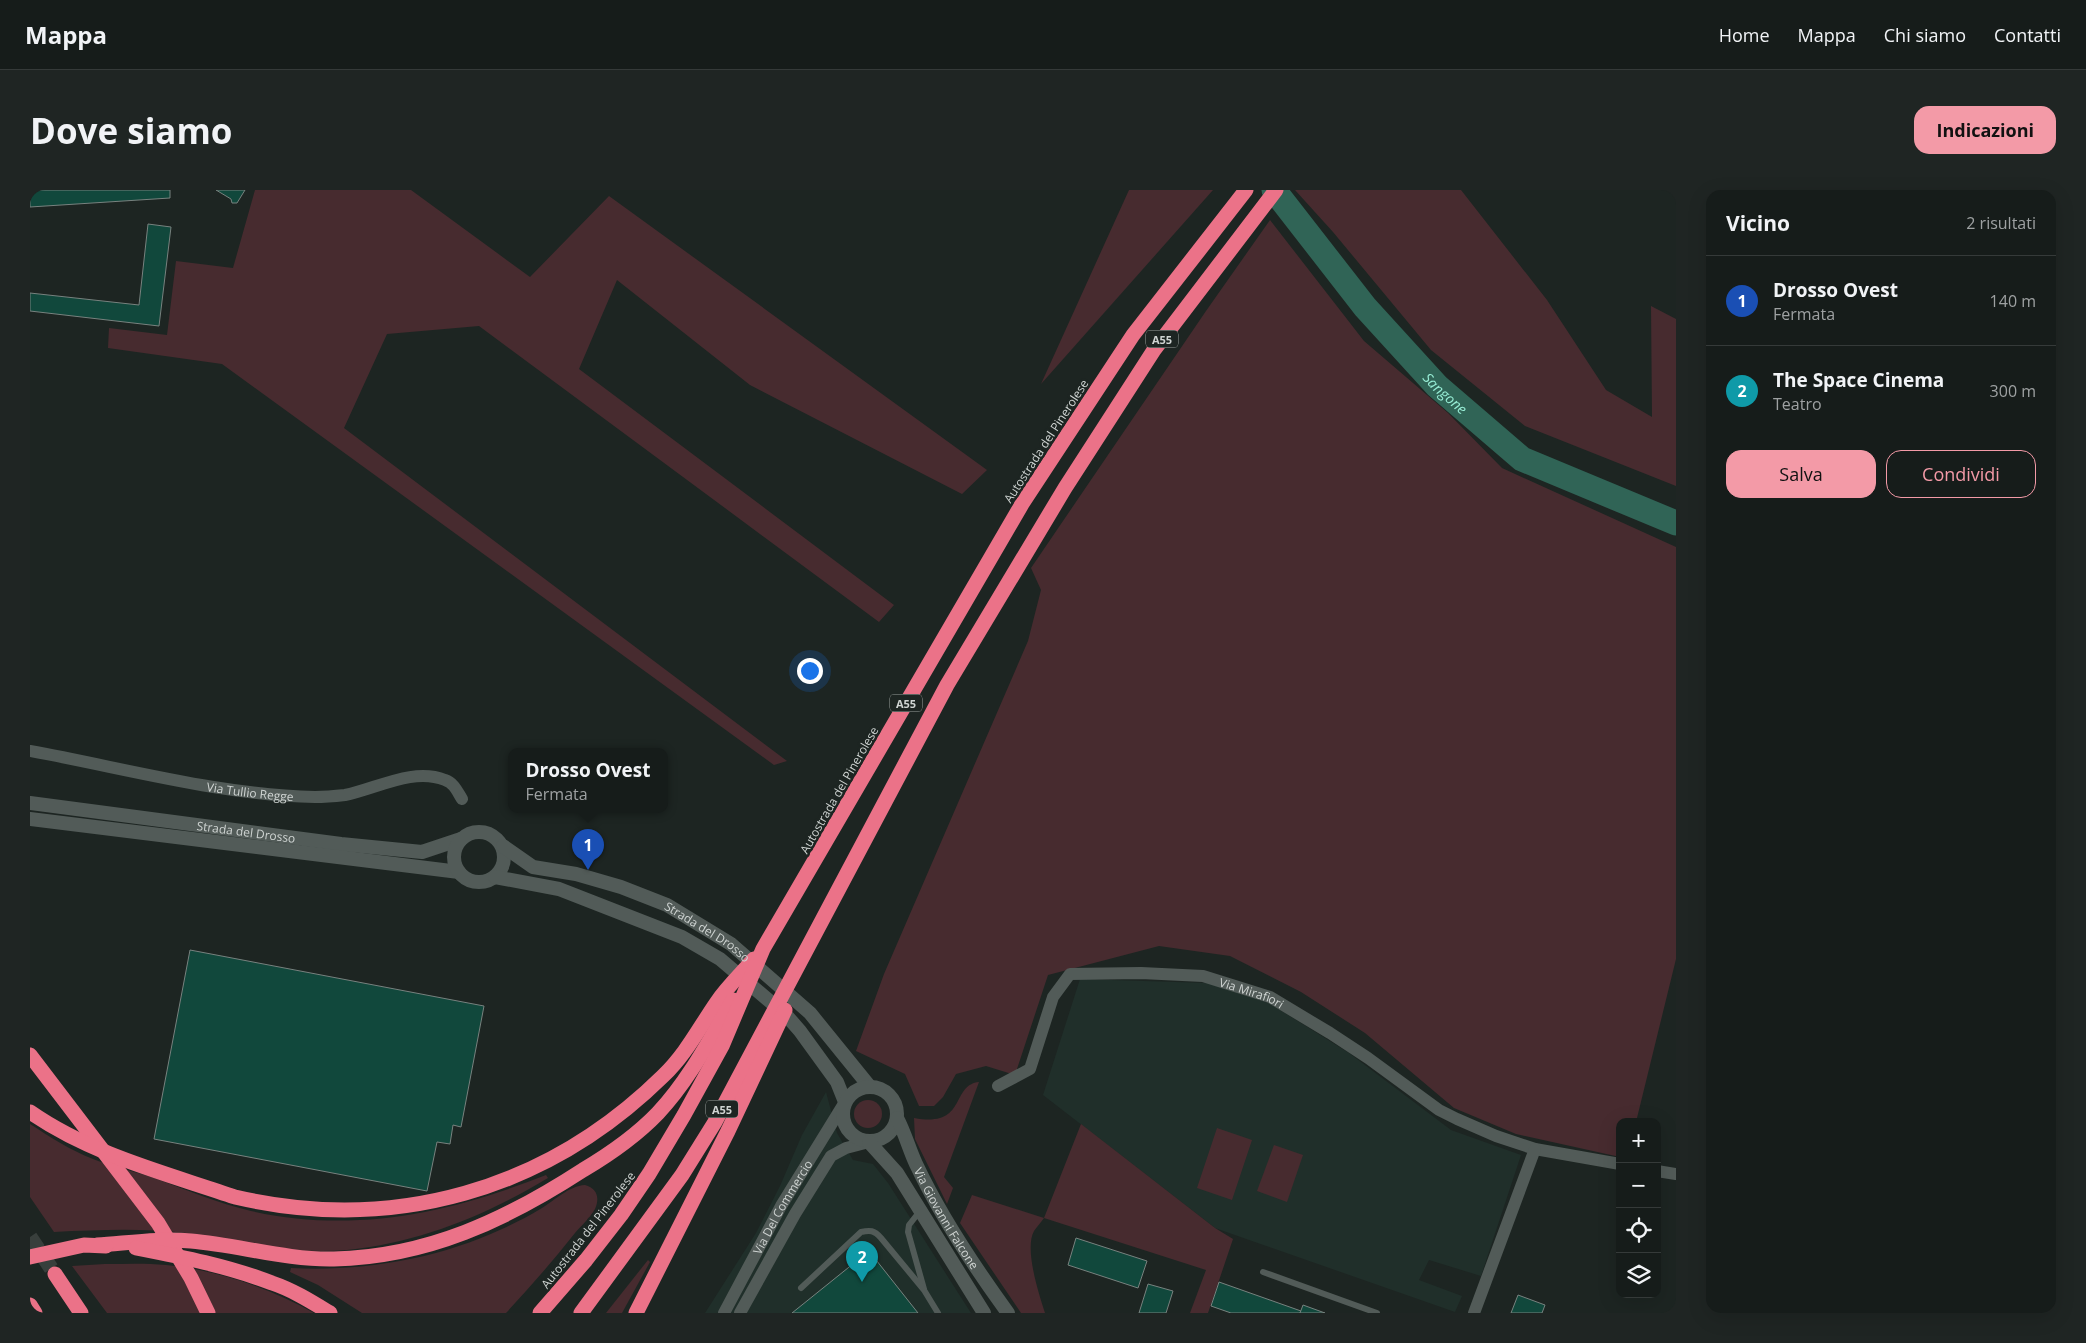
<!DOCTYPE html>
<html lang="it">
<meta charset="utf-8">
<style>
body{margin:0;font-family:"Open Sans",sans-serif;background:#1f2523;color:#f1f3f6}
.controls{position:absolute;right:15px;bottom:15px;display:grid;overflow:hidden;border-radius:10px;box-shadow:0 5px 20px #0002}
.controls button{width:45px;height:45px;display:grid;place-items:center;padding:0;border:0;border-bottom:1px solid #353a39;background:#161c1a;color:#f1f3f6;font:25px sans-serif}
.you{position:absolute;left:779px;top:480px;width:18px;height:18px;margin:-12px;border:4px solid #fff;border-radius:50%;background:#1a73e8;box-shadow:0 0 0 8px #1a73e833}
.badge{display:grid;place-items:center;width:32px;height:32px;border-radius:50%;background:#f39aa7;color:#fff;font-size:16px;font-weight:700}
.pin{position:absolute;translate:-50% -41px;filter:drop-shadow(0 1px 2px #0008)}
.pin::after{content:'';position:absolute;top:26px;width:18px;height:15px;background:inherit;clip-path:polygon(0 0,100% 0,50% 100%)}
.popup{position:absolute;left:478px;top:558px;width:160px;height:65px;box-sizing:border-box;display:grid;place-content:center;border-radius:10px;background:#161c1a;filter:drop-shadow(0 1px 4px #0005);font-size:16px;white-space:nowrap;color:#9ea1a2}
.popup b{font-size:19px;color:#f1f3f6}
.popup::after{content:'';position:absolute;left:50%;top:100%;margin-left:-10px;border:10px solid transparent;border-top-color:#161c1a}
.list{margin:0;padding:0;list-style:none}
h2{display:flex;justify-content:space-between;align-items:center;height:65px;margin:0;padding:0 20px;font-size:21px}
h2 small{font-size:16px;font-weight:400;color:#9ea1a2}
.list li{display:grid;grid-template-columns:32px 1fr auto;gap:15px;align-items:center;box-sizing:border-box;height:90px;padding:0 20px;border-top:1px solid #353a39}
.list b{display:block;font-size:19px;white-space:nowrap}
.list p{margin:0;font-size:16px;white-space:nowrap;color:#9ea1a2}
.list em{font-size:16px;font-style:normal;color:#9ea1a2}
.actions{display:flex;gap:10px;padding:15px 20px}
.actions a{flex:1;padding:11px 0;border:1px solid #f39aa7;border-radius:15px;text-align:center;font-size:18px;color:#f39aa7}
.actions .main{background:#f39aa7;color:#111}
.icon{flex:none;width:28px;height:28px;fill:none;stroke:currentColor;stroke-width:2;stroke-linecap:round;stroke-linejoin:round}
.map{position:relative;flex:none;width:1646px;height:1123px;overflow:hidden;border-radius:15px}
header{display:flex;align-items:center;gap:30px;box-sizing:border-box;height:70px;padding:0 25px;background:#161c1a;border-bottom:1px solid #353a39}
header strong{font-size:24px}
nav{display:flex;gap:28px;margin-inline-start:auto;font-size:18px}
.intro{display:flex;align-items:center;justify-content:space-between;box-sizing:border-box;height:120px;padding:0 30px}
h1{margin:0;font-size:35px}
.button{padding:12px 22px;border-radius:15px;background:#f39aa7;color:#111;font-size:18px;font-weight:700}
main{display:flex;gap:30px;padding:0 30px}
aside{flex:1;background:#161c1a;border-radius:15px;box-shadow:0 5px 20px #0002}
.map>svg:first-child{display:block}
.built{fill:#202f2a}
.green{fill:#472b2f}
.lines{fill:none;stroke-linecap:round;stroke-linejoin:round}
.river{stroke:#306456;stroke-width:25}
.building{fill:#11483c;stroke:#78827f}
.motorway-tunnel{stroke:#383f3c;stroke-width:15;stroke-dasharray:15 8;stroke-linecap:butt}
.service{stroke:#525b58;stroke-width:6}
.minor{stroke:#525b58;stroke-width:12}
.tertiary{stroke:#525b58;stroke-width:14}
.motorway{stroke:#eb7288;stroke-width:15}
.labels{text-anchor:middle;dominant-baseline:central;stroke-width:5;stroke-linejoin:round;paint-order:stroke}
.shield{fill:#1d2522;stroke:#9aa09d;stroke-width:1}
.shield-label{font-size:11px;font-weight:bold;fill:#cfd4d2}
.street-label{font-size:12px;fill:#cfd4d2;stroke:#1d2522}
.water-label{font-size:14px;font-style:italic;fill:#97edd5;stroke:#1d2522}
</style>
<header>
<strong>Mappa</strong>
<nav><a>Home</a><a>Mappa</a><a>Chi siamo</a><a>Contatti</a></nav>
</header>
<div class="intro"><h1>Dove siamo</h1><a class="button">Indicazioni</a></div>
<main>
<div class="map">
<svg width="1646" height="1123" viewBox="0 0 1646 1123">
<rect width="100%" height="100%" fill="#1d2522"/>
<g class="built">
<path d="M1050,789L1178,793L1239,813L1319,863L1421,940L1491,965L1451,1086L1399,1070L1389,1090L1432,1106L1425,1122L1185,1038L1013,905Z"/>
<path d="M796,902L807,943L823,970L843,974L858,993L941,1123H675L726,1043L750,996L772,945Z"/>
</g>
<g class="green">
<path d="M225,0H381L500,87L579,6L957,280L932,304L720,195L587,90L549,179L864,415L849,432L449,136L357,144L314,238L757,571L744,575L192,174L78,158L79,138L137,145L146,71L203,78Z"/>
<path d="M1099,0H1183L1011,194Z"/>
<path d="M1265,0H1431L1517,110L1576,200L1622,227L1621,116L1646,129V296L1495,236L1401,160L1303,42Z"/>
<path d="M1240,30L1334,151L1418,223L1472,278L1646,357V769L1606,932H1590V967L1486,944L1424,918L1335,843L1271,802L1200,766L1129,756L1018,785L985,885L956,876L926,884L913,907L904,916H889L875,884L826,861L854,784L998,451L1011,400L1001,378L1176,121Z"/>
<path d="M949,892L914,987L923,998L917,1014L885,949L884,928C938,938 920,895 949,892Z"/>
<circle cx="838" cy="924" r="14"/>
<path d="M0,934C20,947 40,960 63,969C82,977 104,981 124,988C156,1000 188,1013 221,1021C324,1044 420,1023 516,985L518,988C457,1025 389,1053 317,1060C283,1063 245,1059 212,1054C193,1051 175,1046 156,1043C112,1038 68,1040 24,1042L0,1007Z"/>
<path d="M1051,934L1185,1038L1203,1049L1178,1123H1160L1176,1080L1014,1028C1011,1032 1007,1037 1004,1041C994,1059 1009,1104 1015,1123H991L930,1033L942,1005L1014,1028Z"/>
<path d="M1187,938L1222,950L1202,1010L1167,998Z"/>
<path d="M1244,955L1273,965L1257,1012L1227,1001Z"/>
<path d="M555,995C567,998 570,1008 565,1019C560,1028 551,1036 545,1043C523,1071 500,1097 476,1123H332L288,1095L260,1082L261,1078C331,1082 408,1069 472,1039C485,1033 499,1026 512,1018C525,1010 539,996 555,995Z"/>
<path d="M618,1070L620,1072L592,1123H576Z"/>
<path d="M75,1074C95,1074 116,1073 136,1075C187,1080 240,1098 284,1123H77L42,1076Z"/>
</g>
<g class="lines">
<path class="river" id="s1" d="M1244,0L1335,117L1407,196L1492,269L1646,333"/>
</g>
<g class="building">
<path d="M0,0H140V8L0,17Z"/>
<path d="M186,0H215L207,13H202L201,9Z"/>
<path d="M118,34L141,37L129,136L0,121V103L109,115Z"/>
<path d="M160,760L454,816L431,937L423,935L420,954L407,952L397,1001L124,949Z"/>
<path d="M1046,1048L1117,1071L1108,1098L1038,1075Z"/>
<path d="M839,1061L888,1123H762Z"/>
<path d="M1189,1092L1271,1121L1270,1123H1201L1181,1116Z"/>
<path d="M1118,1094L1143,1101L1136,1123H1109Z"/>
<path d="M1488,1105L1515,1115L1512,1123H1481Z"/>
<path d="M1273,1115L1295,1123H1270Z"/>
</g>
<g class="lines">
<path class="motorway-tunnel" d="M0,1047L25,1084"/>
<g class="service">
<path d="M890,1021L879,1035L878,1042L894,1099"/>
<path d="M1233,1082L1347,1123"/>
<path d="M771,1098L831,1042C840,1040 844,1040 851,1048L894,1100L908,1123"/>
</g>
<g class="minor">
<path id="s2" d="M0,561C94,578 189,605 285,607C294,607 306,606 315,605C346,599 383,577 415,590C424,593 427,601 432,609"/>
<path id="s3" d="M968,896L1000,879L1023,807L1040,784L1111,783L1173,786L1240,807L1300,843L1338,868L1409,920L1427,929L1466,946L1505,959L1590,974"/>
<path d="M1627,981L1646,984"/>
<path id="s4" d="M694,1123L751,1016L815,912"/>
<path d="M710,1123L765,1024L801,966L816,958L839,952"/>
<path d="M1444,1123L1505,959"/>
</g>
<g class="tertiary">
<path id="s5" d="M0,613L311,654L392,662L431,649"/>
<path d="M0,629L429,682"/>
<circle cx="449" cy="667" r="25"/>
<path id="s6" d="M473,656L503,677L546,684L591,697L637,715L701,754L780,823L840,897"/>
<path d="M465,687L529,699L652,747L690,769L756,825L770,841L807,892L815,912"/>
<circle cx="840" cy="924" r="27"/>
<path id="s7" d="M867,928C875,943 879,959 886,974C911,1027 943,1075 978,1123"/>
<path d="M839,952L867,983L954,1123"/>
</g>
<g class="motorway">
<path d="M0,865L128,1033L161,1088L178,1123"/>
<path d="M0,922C60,964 135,983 205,1007C364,1044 517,1000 633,886C656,864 669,838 687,812C697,797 712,783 724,769"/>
<path d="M67,1055C98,1053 130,1048 161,1051C209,1055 255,1070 304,1069C397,1067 476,1030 553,980C580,964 606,946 628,923C659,890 680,849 703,810"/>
<path d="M106,1058C152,1067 198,1076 242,1093C263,1100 282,1112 300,1123"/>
<path d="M0,1067L54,1055L76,1056"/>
<path d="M25,1084L51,1123"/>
<path d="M0,1115L5,1123"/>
<path d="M510,1123L556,1070L591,1025L619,984L654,925L692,856L733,759L992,314L1103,145L1216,0"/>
<path d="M551,1123L652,985L685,932L917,495L1035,298L1124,160L1246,0"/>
<path d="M606,1123L698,941L755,820"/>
</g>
</g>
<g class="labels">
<g class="shield">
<rect x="1116" y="140.5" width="32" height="17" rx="4"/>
<rect x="860" y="504.5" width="32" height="17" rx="4"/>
<rect x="676" y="910.5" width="32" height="17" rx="4"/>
</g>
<g class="shield-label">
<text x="1132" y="149">A55</text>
<text x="876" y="513">A55</text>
<text x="692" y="919">A55</text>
</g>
<g class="street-label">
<text transform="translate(1016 251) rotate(-57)">Autostrada del Pinerolese</text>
<text stroke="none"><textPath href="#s2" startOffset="224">Via Tullio Regge</textPath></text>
<text transform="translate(809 600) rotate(-60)">Autostrada del Pinerolese</text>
<text stroke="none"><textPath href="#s5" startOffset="218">Strada del Drosso</textPath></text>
<text stroke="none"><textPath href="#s6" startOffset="225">Strada del Drosso</textPath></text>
<text stroke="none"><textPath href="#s3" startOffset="325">Via Mirafiori</textPath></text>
<text stroke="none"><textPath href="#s4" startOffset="121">Via Del Commercio</textPath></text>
<text stroke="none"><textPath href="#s7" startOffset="112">Via Giovanni Falcone</textPath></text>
<text transform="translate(558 1040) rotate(-52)">Autostrada del Pinerolese</text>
</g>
<g class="water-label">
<text stroke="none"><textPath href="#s1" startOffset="266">Sangone</textPath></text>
</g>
</g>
</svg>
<div class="controls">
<button>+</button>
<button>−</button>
<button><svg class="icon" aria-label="locate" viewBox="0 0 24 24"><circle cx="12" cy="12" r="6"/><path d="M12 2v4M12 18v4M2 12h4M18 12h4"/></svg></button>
<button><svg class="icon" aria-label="layers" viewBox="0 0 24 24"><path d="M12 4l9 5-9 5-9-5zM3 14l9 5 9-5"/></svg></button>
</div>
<div class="you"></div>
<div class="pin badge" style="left:558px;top:680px;background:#1a4fb4">1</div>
<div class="popup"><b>Drosso Ovest</b>Fermata</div>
<div class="pin badge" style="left:832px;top:1092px;background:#0f9aa8">2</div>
</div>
<aside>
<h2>Vicino<small>2 risultati</small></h2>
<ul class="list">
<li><span class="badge" style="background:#1a4fb4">1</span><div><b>Drosso Ovest</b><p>Fermata</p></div><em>140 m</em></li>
<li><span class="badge" style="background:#0f9aa8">2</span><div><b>The Space Cinema</b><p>Teatro</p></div><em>300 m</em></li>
</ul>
<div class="actions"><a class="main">Salva</a><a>Condividi</a></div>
</aside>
</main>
